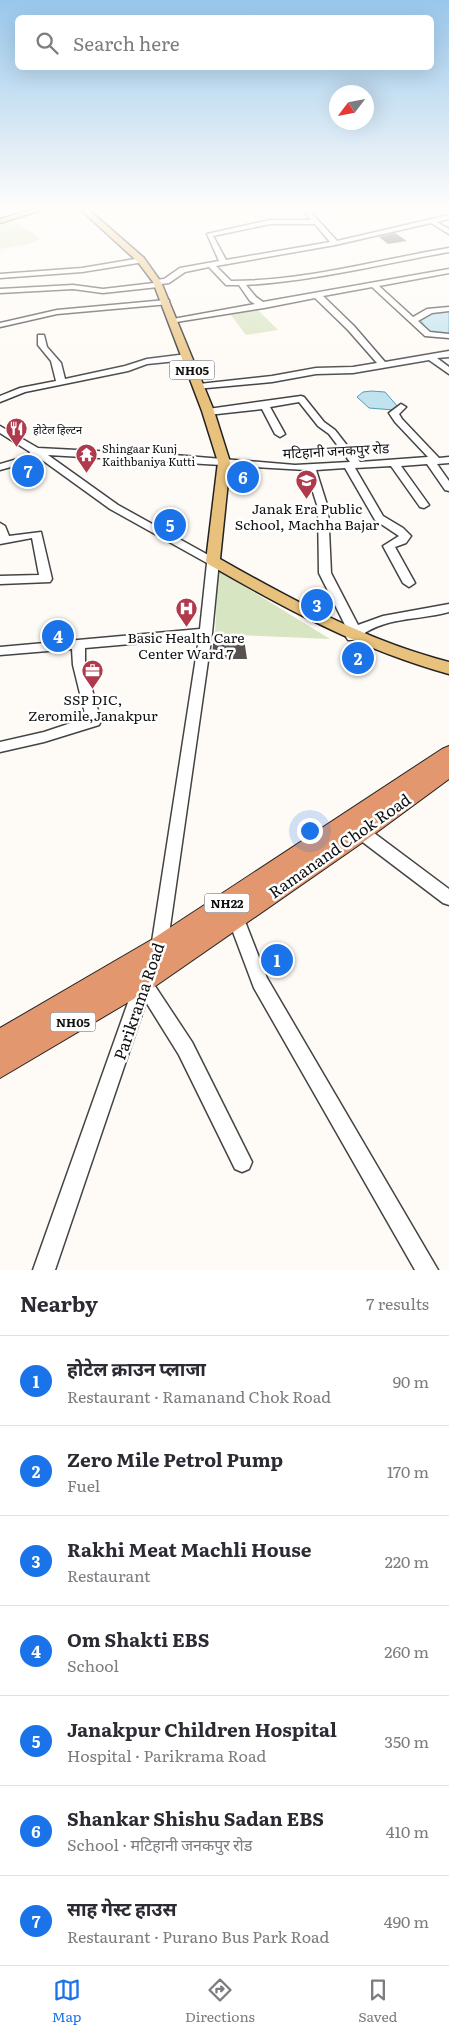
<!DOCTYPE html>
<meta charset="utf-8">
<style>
body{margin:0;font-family:Literata,"Noto Sans Devanagari",serif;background:#f7f7f7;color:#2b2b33}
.compass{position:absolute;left:329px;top:85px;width:45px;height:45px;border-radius:50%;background:#fff;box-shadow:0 5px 20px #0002;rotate:238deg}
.you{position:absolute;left:309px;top:830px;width:18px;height:18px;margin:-12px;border:4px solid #fff;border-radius:50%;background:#1a73e8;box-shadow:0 0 0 8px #1a73e833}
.badge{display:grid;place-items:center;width:32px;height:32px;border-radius:50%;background:#1a73e8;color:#fff;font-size:16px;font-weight:700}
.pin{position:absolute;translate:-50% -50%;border:2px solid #fff;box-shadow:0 1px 5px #0006}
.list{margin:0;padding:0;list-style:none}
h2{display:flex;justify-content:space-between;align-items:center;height:65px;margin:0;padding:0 20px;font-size:21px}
h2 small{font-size:16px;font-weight:400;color:#7c7c81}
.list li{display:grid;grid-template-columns:32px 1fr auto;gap:15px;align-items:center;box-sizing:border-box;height:90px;padding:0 20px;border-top:1px solid #e1e1e2}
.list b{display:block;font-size:19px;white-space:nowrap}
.list p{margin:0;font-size:16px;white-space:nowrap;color:#7c7c81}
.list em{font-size:16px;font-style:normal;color:#7c7c81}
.icon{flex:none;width:28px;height:28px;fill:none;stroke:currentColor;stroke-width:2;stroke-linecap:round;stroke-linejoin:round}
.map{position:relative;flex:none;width:449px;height:1270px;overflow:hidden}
.search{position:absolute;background:#fff;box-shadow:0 5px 20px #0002;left:15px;right:15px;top:15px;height:55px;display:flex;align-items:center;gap:12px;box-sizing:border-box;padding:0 18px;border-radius:8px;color:#7c7c81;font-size:19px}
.sheet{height:695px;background:#fff}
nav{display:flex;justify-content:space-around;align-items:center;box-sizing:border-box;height:70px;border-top:1px solid #e1e1e2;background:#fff;font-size:14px;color:#7c7c81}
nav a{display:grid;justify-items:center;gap:2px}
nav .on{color:#1a73e8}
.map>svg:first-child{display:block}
.green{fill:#d8e5c2}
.water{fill:#c0e3ef;stroke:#509ebd}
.building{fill:#58514e}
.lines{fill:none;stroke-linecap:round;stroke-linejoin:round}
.minor-casing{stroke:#444;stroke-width:3}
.major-casing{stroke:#222;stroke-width:3}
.highway-casing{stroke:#222;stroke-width:2}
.minor{fill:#fff;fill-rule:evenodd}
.major{fill:#e8c27c;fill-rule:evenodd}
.highway{fill:#e2976f;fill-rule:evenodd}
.labels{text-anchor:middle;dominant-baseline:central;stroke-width:5;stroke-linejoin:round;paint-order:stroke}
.far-poi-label{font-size:11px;fill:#111;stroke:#fff;text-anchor:start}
.shield{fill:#fff;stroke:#585858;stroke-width:1}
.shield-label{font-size:12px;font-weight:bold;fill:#111}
.street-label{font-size:14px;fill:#111;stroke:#fff}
.poi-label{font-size:14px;fill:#111;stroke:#fff}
.near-street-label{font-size:16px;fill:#111;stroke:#fff}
</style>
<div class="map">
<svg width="449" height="1270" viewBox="0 0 449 1270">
<rect width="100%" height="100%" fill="#fefbf6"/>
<g class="green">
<path d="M12,221L35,234L40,239L30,244L0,249V223Z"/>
<path d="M257,309L278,330L246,335L230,314Z"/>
<path d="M218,570L330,639L215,634Z"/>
</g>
<g class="water">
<path d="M438,310H449V336L429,332L421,321L425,315Z"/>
<path d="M371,391L385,392L398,407L394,410L369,408L357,397L363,392Z"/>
</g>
<g class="building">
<path d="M395,233L407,241L388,244L379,237Z"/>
<path d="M329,596L332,604L317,609L300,601Z"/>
<path d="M217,639H244L247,659H212L213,644Z"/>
</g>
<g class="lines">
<defs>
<g id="minor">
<path d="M303,210H309L337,241L449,215V219L437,222L449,229V234L431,223L335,245L216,266L231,281C305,281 377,260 449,248V252C381,264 315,281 246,285L256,297L263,302L449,269V273L379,286L413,317L427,309L449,307V311L432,313L418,321L430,332L449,334V338L425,336L372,287L323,296L354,326L385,362L449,351V357L437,358L449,367V374L429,360L353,373L316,374L272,382L196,389V385L199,384L272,376L316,368L353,367L377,363L348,330L315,298L264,308L170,323L169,321L173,319L255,304L250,301L239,285H226L209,267L185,272L169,283L161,284V287H158L103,293L73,289L0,293V289L73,285L103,289L154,283V280L164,279L180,268L219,261L207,234L270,220H311ZM270,224H315L330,242L226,260L213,236Z"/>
<path d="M141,258H144V262L82,272L0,278V274L82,268Z"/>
<path d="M166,300H169V304L57,314L0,327V323L57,310Z"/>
<path d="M38,335H44L47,347L61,363L65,379L125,366L147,359L187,354L191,357L187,360L147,364L128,371L25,392L0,402V396L20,388L56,381L51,361L38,345Z"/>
<path d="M301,396L304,397L324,422L335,430L360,462L428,457L395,422L389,413L401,404L406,407L399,414L402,419L439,458L449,457V463L437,464L449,481V491L445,490L427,464L401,466L429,505L424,508L420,507L391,466L355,468L383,516L403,528L411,536L406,543L395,547L415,583L409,587L403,583L383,546L399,536L375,520L345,468L316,470L328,508L331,573L358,625L383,616L449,604V612C418,621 381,616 356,640H348L346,637L349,633L319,573L318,508L306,470L48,455L118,505L219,561L212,633L167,948L165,954L159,956L153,954L151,948L199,638L85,648V665L101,721L99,725L44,742L0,752V742L44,732L86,718L73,665L72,649L0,655V647L200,629L207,563L110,509L38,457L36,460L0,470V464L28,456L30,452L0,433V426L38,448L174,455L295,465L350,462L329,434L318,426L299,402L270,407L285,434L280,437L275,434L262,409L208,415L203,412L208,409Z"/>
<path d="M0,523L5,526L9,536L41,532L52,579L50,582L0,584V576L39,575L32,538L0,544Z"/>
<path d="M361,826L366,827L449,889V905L443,903L356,837L353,832L356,827Z"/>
<path d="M235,909L241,911L267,978L438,1270H415L254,988L227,916L229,911Z"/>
<path d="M145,972L151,974L153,983L192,1042L252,1162L249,1169L242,1172L235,1169L179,1055L146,1002L55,1270H33L136,980L139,974Z"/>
</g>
<g id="major">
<path d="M31,210H42L0,223V219Z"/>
<path d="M81,210H89L144,258L161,282L214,411L230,462L220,559C294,601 367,641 449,662V674C362,650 286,609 208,564L206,561L218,462L202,411L153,282L138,262Z"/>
</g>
<path id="highway" d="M449,746V779L369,838L154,987L0,1078V1028L151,940L442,749Z"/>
</defs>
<use href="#minor" class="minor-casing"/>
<use href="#major" class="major-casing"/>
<use href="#highway" class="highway-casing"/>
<use href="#minor" class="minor"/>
<use href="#major" class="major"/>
<use href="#highway" class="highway"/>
</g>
<linearGradient id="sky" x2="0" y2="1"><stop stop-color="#98c7eb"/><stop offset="0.54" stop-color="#fffdfb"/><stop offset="1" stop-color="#fffdfb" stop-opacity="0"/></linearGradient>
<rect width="449" height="387" fill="url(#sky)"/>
<defs>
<symbol id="restaurant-pin" viewBox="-11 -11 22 30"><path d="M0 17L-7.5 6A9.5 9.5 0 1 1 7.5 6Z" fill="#b0394c" stroke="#fff"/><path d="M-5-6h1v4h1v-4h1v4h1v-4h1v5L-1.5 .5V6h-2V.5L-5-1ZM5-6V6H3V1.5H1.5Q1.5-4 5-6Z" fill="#fff"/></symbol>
<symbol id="temple-pin" viewBox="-11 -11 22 30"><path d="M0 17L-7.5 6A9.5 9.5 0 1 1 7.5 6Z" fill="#b0394c" stroke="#fff"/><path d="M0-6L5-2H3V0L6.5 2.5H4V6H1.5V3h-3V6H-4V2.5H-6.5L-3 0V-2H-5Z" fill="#fff"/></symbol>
<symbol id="school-pin" viewBox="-11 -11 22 30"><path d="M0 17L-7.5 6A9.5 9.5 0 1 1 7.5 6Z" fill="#b0394c" stroke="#fff"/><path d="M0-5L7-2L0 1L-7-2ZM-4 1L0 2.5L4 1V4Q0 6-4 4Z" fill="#fff"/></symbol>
<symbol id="hospital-pin" viewBox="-11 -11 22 30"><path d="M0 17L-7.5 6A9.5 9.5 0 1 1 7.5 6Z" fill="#b0394c" stroke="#fff"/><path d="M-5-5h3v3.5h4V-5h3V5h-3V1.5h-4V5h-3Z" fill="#fff"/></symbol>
<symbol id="office-pin" viewBox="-11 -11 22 30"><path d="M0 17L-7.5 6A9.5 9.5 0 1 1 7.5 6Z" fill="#b0394c" stroke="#fff"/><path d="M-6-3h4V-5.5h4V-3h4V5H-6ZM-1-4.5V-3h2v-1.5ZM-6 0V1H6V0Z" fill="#fff"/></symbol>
</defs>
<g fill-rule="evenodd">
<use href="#restaurant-pin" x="4" y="416" width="25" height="34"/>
<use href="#temple-pin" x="74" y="442" width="25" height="34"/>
<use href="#school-pin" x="294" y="468" width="25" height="34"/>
<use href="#hospital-pin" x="174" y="596" width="25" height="34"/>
<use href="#office-pin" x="80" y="658" width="25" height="34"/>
</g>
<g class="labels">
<g class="far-poi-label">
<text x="33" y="429">होटेल हिल्टन</text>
<text x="102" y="448">Shingaar Kunj<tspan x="102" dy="13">Kaithbaniya Kutti</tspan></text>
</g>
<g class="shield">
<rect x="169.5" y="360.5" width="45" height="19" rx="4"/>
<rect x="204.5" y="893.5" width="45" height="19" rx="4"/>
<rect x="50.5" y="1012.5" width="45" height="19" rx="4"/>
</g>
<g class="shield-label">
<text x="192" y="370">NH05</text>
<text x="227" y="903">NH22</text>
<text x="73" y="1022">NH05</text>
</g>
<g class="street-label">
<text transform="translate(336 450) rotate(-3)">मटिहानी जनकपुर रोड</text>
</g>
<g class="poi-label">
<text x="307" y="508">Janak Era Public<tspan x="307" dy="16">School, Machha Bajar</tspan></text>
<text x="186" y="637">Basic Health Care<tspan x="186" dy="16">Center Ward 7</tspan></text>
<text x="93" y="699">SSP DIC,<tspan x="93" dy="16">Zeromile,Janakpur</tspan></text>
</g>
<g class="near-street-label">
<text transform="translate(339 845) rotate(-35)">Ramanand Chok Road</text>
<text transform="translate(138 1001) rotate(-71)">Parikrama Road</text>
</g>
</g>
</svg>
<svg class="compass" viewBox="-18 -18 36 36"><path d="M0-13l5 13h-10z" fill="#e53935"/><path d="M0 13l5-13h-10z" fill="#7c7c81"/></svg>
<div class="you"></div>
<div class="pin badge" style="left:277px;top:960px">1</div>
<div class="pin badge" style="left:358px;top:658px">2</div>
<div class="pin badge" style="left:317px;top:605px">3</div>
<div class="pin badge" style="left:58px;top:636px">4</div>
<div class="pin badge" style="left:170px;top:525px">5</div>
<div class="pin badge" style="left:243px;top:477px">6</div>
<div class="pin badge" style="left:28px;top:471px">7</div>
<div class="search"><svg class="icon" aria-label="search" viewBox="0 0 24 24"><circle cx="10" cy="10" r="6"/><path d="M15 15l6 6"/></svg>Search here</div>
</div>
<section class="sheet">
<h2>Nearby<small>7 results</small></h2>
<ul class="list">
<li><span class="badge">1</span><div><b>होटेल क्राउन प्लाजा</b><p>Restaurant · Ramanand Chok Road</p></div><em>90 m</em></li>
<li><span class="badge">2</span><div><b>Zero Mile Petrol Pump</b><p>Fuel</p></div><em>170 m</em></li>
<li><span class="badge">3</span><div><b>Rakhi Meat Machli House</b><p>Restaurant</p></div><em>220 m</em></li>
<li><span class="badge">4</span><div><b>Om Shakti EBS</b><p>School</p></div><em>260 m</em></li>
<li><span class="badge">5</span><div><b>Janakpur Children Hospital</b><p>Hospital · Parikrama Road</p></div><em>350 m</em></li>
<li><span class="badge">6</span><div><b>Shankar Shishu Sadan EBS</b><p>School · मटिहानी जनकपुर रोड</p></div><em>410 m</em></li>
<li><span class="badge">7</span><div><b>साह गेस्ट हाउस</b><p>Restaurant · Purano Bus Park Road</p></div><em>490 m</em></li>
</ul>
</section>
<nav>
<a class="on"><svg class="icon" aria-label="map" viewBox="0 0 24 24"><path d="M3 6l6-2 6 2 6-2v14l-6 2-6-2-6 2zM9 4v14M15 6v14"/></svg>Map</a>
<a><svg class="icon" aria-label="directions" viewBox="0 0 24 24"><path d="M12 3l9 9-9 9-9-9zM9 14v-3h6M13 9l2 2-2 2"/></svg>Directions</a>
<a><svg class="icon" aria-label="saved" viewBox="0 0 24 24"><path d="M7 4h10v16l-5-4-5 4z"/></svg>Saved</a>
</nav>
